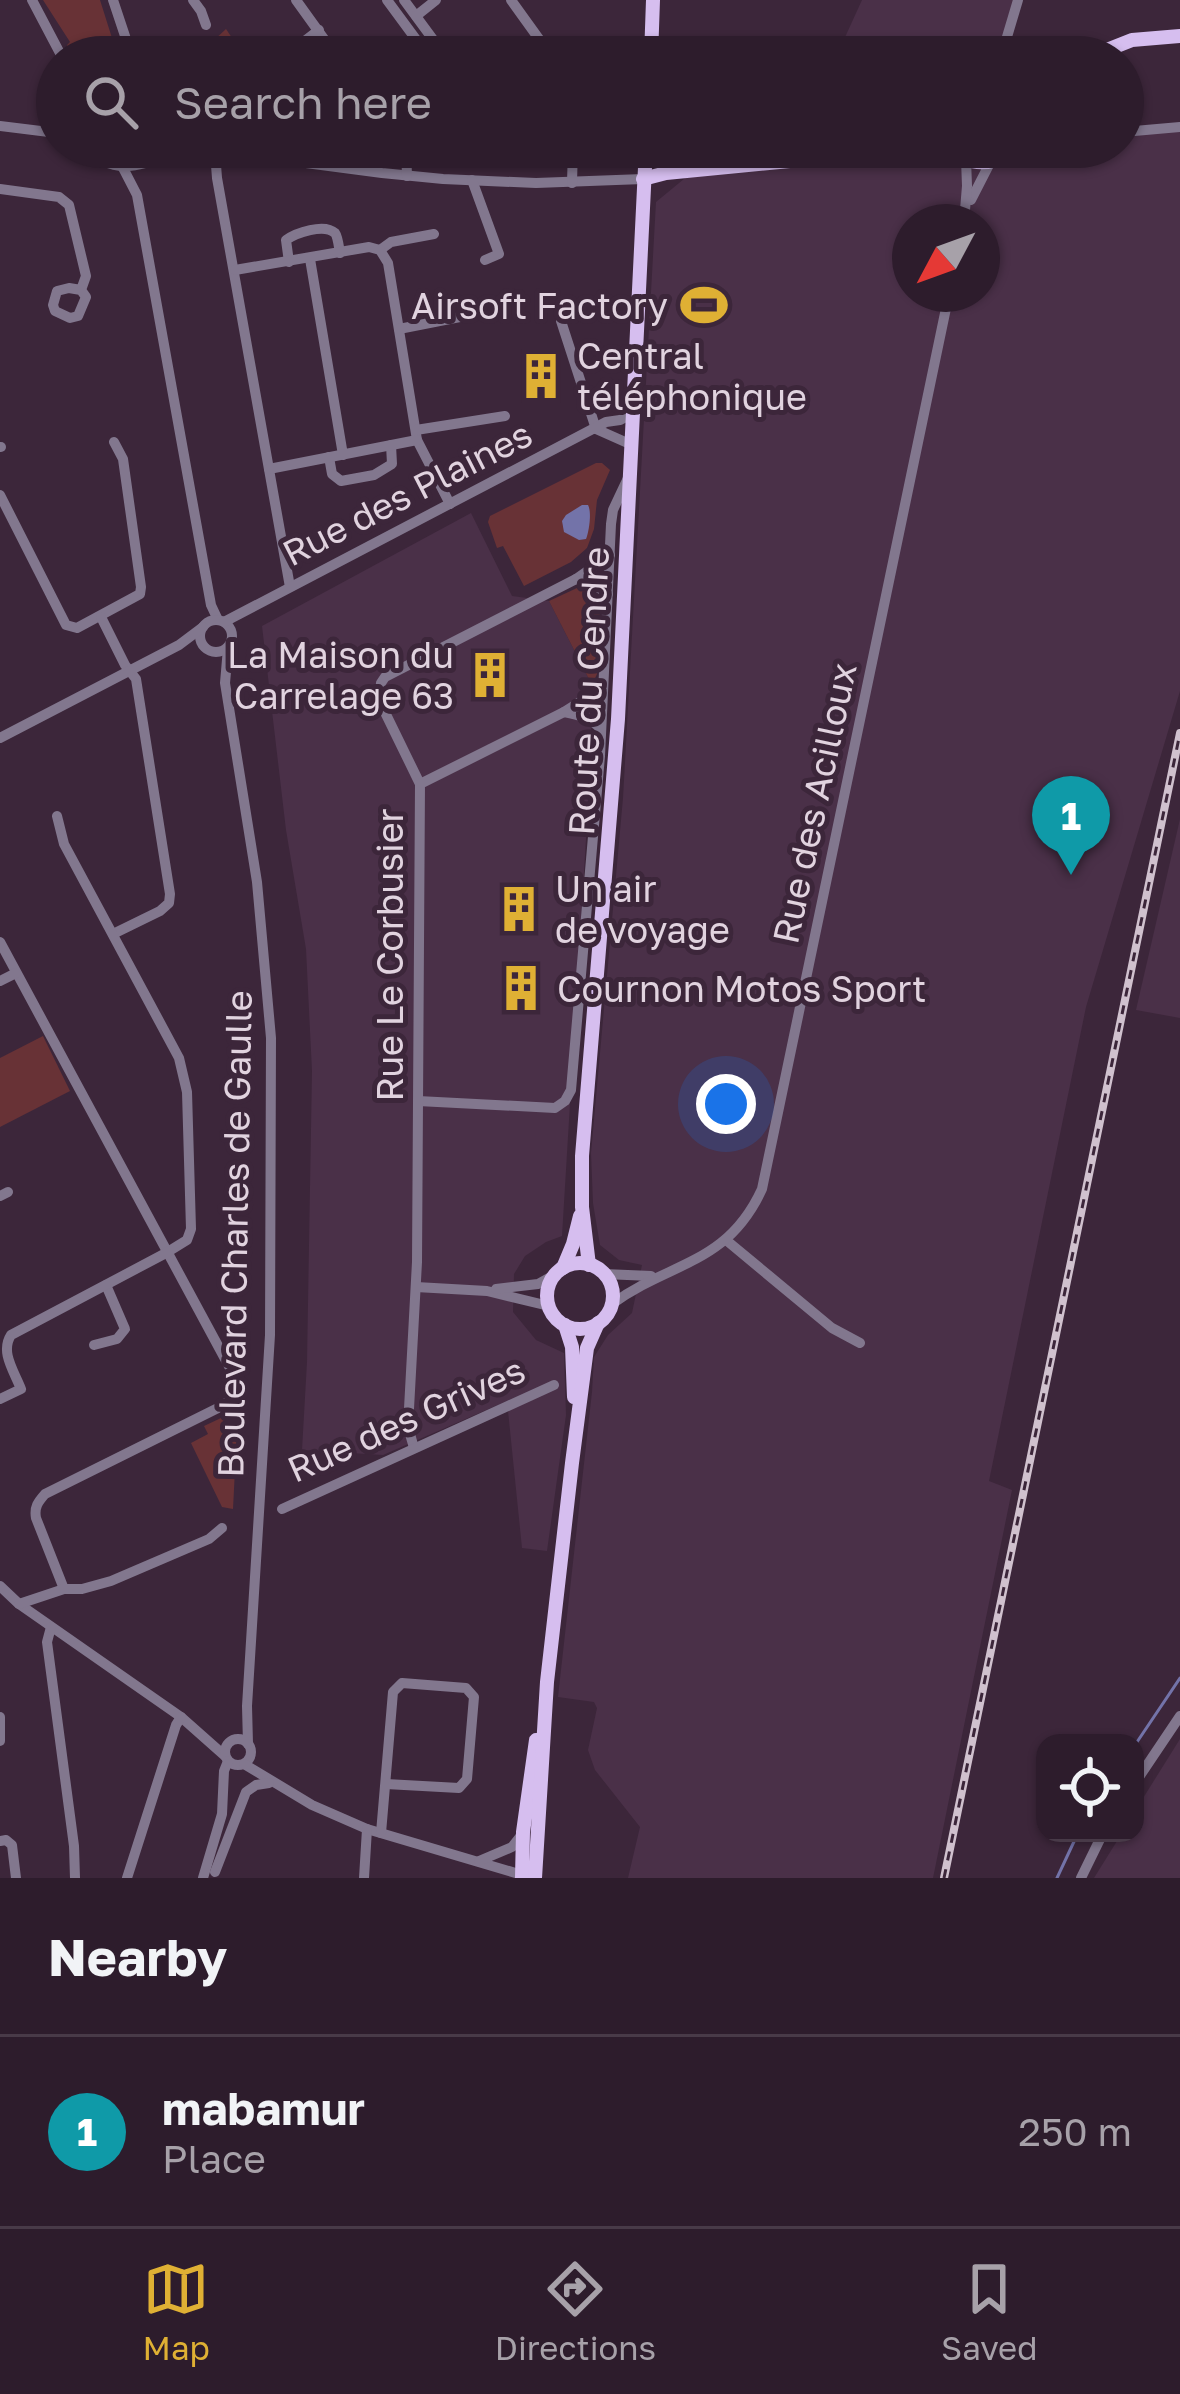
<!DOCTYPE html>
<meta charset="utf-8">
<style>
body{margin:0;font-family:"Golos Text",sans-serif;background:#392938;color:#f1f3f6}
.controls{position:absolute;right:36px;bottom:36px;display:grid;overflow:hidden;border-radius:24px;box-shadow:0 3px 9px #0004}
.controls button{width:108px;height:108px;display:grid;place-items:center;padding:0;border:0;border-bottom:3px solid #483a48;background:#2d1c2c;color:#f1f3f6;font:60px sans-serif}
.compass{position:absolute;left:892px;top:204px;width:108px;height:108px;border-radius:50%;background:#2d1c2c;box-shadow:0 3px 9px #0004;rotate:229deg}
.you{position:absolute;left:726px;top:1104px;width:42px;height:42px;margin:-30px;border:9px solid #fff;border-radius:50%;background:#1a73e8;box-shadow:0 0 0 18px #1a73e833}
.badge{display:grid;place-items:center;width:78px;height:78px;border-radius:50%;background:#dfb034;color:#fff;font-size:39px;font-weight:700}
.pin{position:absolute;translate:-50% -99px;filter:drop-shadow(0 3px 6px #0008)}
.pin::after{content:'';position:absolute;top:63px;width:42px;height:36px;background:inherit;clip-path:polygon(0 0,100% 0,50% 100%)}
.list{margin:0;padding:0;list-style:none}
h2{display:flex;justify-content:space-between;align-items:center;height:156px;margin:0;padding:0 48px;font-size:51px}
h2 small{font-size:39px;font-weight:400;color:#a7a1a9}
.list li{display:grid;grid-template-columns:78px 1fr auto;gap:36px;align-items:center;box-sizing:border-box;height:192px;padding:0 48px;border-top:3px solid #483a48}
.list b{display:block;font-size:45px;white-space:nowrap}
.list p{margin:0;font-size:39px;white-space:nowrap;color:#a7a1a9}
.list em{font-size:39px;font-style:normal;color:#a7a1a9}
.icon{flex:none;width:66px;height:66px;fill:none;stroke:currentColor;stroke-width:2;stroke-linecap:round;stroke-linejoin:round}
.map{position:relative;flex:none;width:1180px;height:1878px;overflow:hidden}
.search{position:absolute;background:#2d1c2c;box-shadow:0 3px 9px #0004;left:36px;right:36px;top:36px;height:132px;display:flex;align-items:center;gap:30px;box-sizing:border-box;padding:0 42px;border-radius:66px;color:#a7a1a9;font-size:45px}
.sheet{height:348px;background:#2d1c2c}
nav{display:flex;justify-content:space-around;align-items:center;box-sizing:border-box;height:168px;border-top:3px solid #483a48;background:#2d1c2c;font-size:33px;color:#a7a1a9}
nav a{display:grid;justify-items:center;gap:6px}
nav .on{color:#dfb034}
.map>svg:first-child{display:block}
.built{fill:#4a3048;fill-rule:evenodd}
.green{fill:#683236}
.water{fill:#7373a9}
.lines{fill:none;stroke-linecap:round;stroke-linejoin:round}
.stream{stroke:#7373a9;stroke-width:3}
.minor{stroke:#82778e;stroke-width:10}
.major{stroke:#d6beef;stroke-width:14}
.rail-casing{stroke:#d0c1ce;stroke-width:8}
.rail{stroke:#3c263a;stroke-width:3;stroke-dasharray:9;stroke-linecap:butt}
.labels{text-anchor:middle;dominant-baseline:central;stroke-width:10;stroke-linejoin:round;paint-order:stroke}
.poi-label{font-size:36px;fill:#e1d3df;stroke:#3c263a;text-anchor:start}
.street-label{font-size:36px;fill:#e1d3df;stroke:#3c263a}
</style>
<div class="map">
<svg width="1180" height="1878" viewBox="0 0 1180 1878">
<rect width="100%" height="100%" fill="#3c263a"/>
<g class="built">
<path d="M862,0H1015L1005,57H836Z"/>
<path d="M1180,131V691L1086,1007L989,1481L1012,1490L933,1878H628L640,1827L595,1770L588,1750L597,1708L594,1702L558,1697L592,1392L594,1357L608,1335L632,1313L642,1265L619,1260L600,1245L593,1203L591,1153L623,798L656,202L707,160L709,147H1123V134ZM910,222H982V294H910Z"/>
<path d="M471,513L512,596L549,601L592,685L588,688L592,740L562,1236L546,1242L525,1256L514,1274L513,1312L536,1340L564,1353L566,1415L547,1551L522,1548L507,1401L383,1455L302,1450L307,1362L312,1071L306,949L286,830L262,626Z"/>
<path d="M1180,819V1018L1136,1010Z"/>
<path d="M1180,1739V1878H1094L1122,1833H1135V1811Z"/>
</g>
<g class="green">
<path d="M43,0H100L118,57H72L67,45L70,42Z"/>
<path d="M226,29L245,57H204L212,42Z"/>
<path d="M596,463H602L610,470L597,500L594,529L587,548L571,562L524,586L503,546L497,548L488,522L490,516Z"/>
<path d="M577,588C590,588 597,596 600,609L597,674L592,685L549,601Z"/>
<path d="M43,1036L70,1091L0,1127V1058Z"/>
<path d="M238,1410L233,1509L222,1507L191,1443L208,1434L204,1426Z"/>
</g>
<path class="water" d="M582,505H588C592,512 589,532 586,539L579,540L564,532L562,521L566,515Z"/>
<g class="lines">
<g class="stream">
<path d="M1135,1745L1180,1678"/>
<path d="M1057,1878L1078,1833"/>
</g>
<g class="minor">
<path d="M32,0L62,57"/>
<path d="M113,0L132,57"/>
<path d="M193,0L201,11L206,25"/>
<path d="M296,0L337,57"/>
<path d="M387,0L429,57"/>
<path d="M404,0L446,57"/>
<path d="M511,0L552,57"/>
<path d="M416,16L436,0"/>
<path d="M284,57L319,30"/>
<path d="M1001,57L1018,0"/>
<path d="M0,126L57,133"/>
<path d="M1123,132L1180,127"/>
<path d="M91,147C111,183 159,159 188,148"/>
<path d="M185,147L382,173L443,179L536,183L643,179"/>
<path d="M406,147L407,176"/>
<path d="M215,152L217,178L290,587"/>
<path d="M122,166L137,195L211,605L218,620"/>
<path d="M472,180L499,254L485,260"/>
<path d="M572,183L573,147"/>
<path d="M0,189L59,197L69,205L86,276L81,290L86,297L78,316L70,318L55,311L53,305L57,291L69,288L81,290"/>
<path d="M971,200L991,161"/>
<path d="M964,222L967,186L966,159"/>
<path d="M380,250L391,242L434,234"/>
<path d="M310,259L343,455"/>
<path d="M289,262L286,240C296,233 324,223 335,233C338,237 339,248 340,253"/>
<path d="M235,270L369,247L380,250L388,263L417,440L450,504"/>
<path d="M564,301L561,321L596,429"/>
<path d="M399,329L465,316"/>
<path d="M596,429L632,445"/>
<path d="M416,430L505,416"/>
<path d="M0,447H1"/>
<path d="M329,457L332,474L341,481L374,475L392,464L391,445"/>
<path d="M269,469L417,440"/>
<path d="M0,495L66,625L77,628L140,594L141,587L123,459L114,442"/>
<path d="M576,579L590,582L608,594"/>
<path d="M101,617L125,665L136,679L170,894L169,903L160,911L113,934"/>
<circle cx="216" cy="636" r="16"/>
<path d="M224,622L606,422L620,420L633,413"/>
<path d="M228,648L225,683L257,882L271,1038L270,1335L247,1706L248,1744"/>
<path d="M564,712C580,715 590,718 601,729"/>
<path d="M0,738L179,645L203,627"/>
<path d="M420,784L379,700L381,683L385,677L576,579L610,555"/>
<path d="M0,942L237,1381L234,1396L224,1405L45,1494C38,1502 34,1507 36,1518L64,1589"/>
<path d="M0,981L16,973"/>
<path d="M418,1101L555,1108L565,1101L571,1090L600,756L611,524L613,510L629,476"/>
<path d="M0,1196L8,1192"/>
<path d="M726,1240L832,1328L860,1343"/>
<path d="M604,1274L651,1276"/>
<path d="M416,1287L487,1291L549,1306"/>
<path d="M496,1289L538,1284L556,1274"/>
<path d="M612,1304C671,1261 727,1265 762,1189L949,294"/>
<path d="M94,1345L117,1339L125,1329L106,1285"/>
<path d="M0,1399L21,1389C14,1371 0,1352 11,1335L166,1253L187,1240L191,1229L187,1092L179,1058L64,844L57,816"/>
<path d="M414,1448L408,1427L417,1262L420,784L564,712L602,688"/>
<path d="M282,1509L554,1385"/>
<path d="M0,1586L19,1604L181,1717L225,1756"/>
<path d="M19,1604L64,1589H82L111,1581L209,1539L222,1528"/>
<path d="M51,1627L47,1642L74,1846L75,1878"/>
<path d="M0,1717V1741"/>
<circle cx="238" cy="1752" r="13"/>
<path d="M244,1764L312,1805L367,1829L529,1877"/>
<path d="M1135,1783L1180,1716"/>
<path d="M381,1833L393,1692L402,1683L466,1688L474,1697L467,1779L459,1788L386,1784"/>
<path d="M0,1841L6,1840L12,1845L16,1878"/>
<path d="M479,1861L512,1847L523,1833"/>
<path d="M215,1872L246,1792L256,1785L269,1783"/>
<path d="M127,1878L176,1725L181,1717"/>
<path d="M203,1878L222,1814L224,1771L228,1761"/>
<path d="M364,1878L367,1829"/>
<path d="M1081,1878L1103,1833"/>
</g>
<g class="major">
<path d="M651,57L653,0"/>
<path d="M1089,57L1132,40L1180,36"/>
<path d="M961,147L966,159C985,168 1006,158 1023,147"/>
<path d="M643,179L666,173L935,147"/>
<circle cx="580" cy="1296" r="33"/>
<path d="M589,1265L582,1207V1156L618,719L646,147"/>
<path d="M563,1268L573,1244L580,1216"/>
<path d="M565,1325L572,1347L574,1397"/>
<path d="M522,1878L523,1832L536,1740"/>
<path d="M535,1878L547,1682L572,1463L587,1348L598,1323"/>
</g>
<defs>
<path id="rail" d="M944,1878L1180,733"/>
</defs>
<use href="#rail" class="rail-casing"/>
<use href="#rail" class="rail"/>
</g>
<defs>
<symbol id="stadium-bare" viewBox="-9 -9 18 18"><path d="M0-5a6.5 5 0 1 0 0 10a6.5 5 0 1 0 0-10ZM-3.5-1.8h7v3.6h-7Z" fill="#dfb034" stroke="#3c263a" stroke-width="2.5" paint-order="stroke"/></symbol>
<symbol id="building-bare" viewBox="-9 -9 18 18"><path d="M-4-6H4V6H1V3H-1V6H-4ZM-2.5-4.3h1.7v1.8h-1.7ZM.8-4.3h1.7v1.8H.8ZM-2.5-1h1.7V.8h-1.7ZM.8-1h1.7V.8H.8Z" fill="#dfb034" stroke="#3c263a" stroke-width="2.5" paint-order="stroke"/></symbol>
</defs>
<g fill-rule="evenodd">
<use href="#stadium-bare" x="671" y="272" width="66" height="66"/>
<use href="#building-bare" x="508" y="343" width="66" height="66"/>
<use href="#building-bare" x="457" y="642" width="66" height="66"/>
<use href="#building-bare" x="486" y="876" width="66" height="66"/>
<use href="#building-bare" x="488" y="955" width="66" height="66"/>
</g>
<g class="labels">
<g class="poi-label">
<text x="668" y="305" text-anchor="end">Airsoft Factory</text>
<text x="577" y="355">Central<tspan x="577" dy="41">téléphonique</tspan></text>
<text x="454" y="654" text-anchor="end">La Maison du<tspan x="454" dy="41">Carrelage 63</tspan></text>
<text x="555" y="888">Un air<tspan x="555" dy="41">de voyage</tspan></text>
<text x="557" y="988">Cournon Motos Sport</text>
</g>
<g class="street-label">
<text transform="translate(407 493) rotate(-27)">Rue des Plaines</text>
<text transform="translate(588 691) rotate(-87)">Route du Cendre</text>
<text transform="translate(814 803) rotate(-78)">Rue des Acilloux</text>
<text transform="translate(389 955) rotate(-90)">Rue Le Corbusier</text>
<text transform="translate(234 1234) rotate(-89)">Boulevard Charles de Gaulle</text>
<text transform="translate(406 1419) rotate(-24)">Rue des Grives</text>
</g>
</g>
</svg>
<div class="controls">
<button><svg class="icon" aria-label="locate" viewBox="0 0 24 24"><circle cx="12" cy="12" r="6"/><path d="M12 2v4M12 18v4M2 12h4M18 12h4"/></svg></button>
</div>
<svg class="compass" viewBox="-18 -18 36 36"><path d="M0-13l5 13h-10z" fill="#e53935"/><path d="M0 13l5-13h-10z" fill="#a7a1a9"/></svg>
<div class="you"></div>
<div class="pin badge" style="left:1071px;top:875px;background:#0f9aa8">1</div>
<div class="search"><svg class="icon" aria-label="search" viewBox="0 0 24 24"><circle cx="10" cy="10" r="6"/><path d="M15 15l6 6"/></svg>Search here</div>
</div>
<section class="sheet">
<h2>Nearby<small></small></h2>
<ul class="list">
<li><span class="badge" style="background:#0f9aa8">1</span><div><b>mabamur</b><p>Place</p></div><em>250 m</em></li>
</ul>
</section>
<nav>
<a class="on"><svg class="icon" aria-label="map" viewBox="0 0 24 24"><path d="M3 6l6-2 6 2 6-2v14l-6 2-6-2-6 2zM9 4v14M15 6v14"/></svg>Map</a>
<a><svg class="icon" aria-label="directions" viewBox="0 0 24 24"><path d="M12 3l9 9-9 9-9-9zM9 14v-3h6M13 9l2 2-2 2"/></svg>Directions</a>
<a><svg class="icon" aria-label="saved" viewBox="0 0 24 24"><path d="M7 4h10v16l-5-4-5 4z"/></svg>Saved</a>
</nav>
